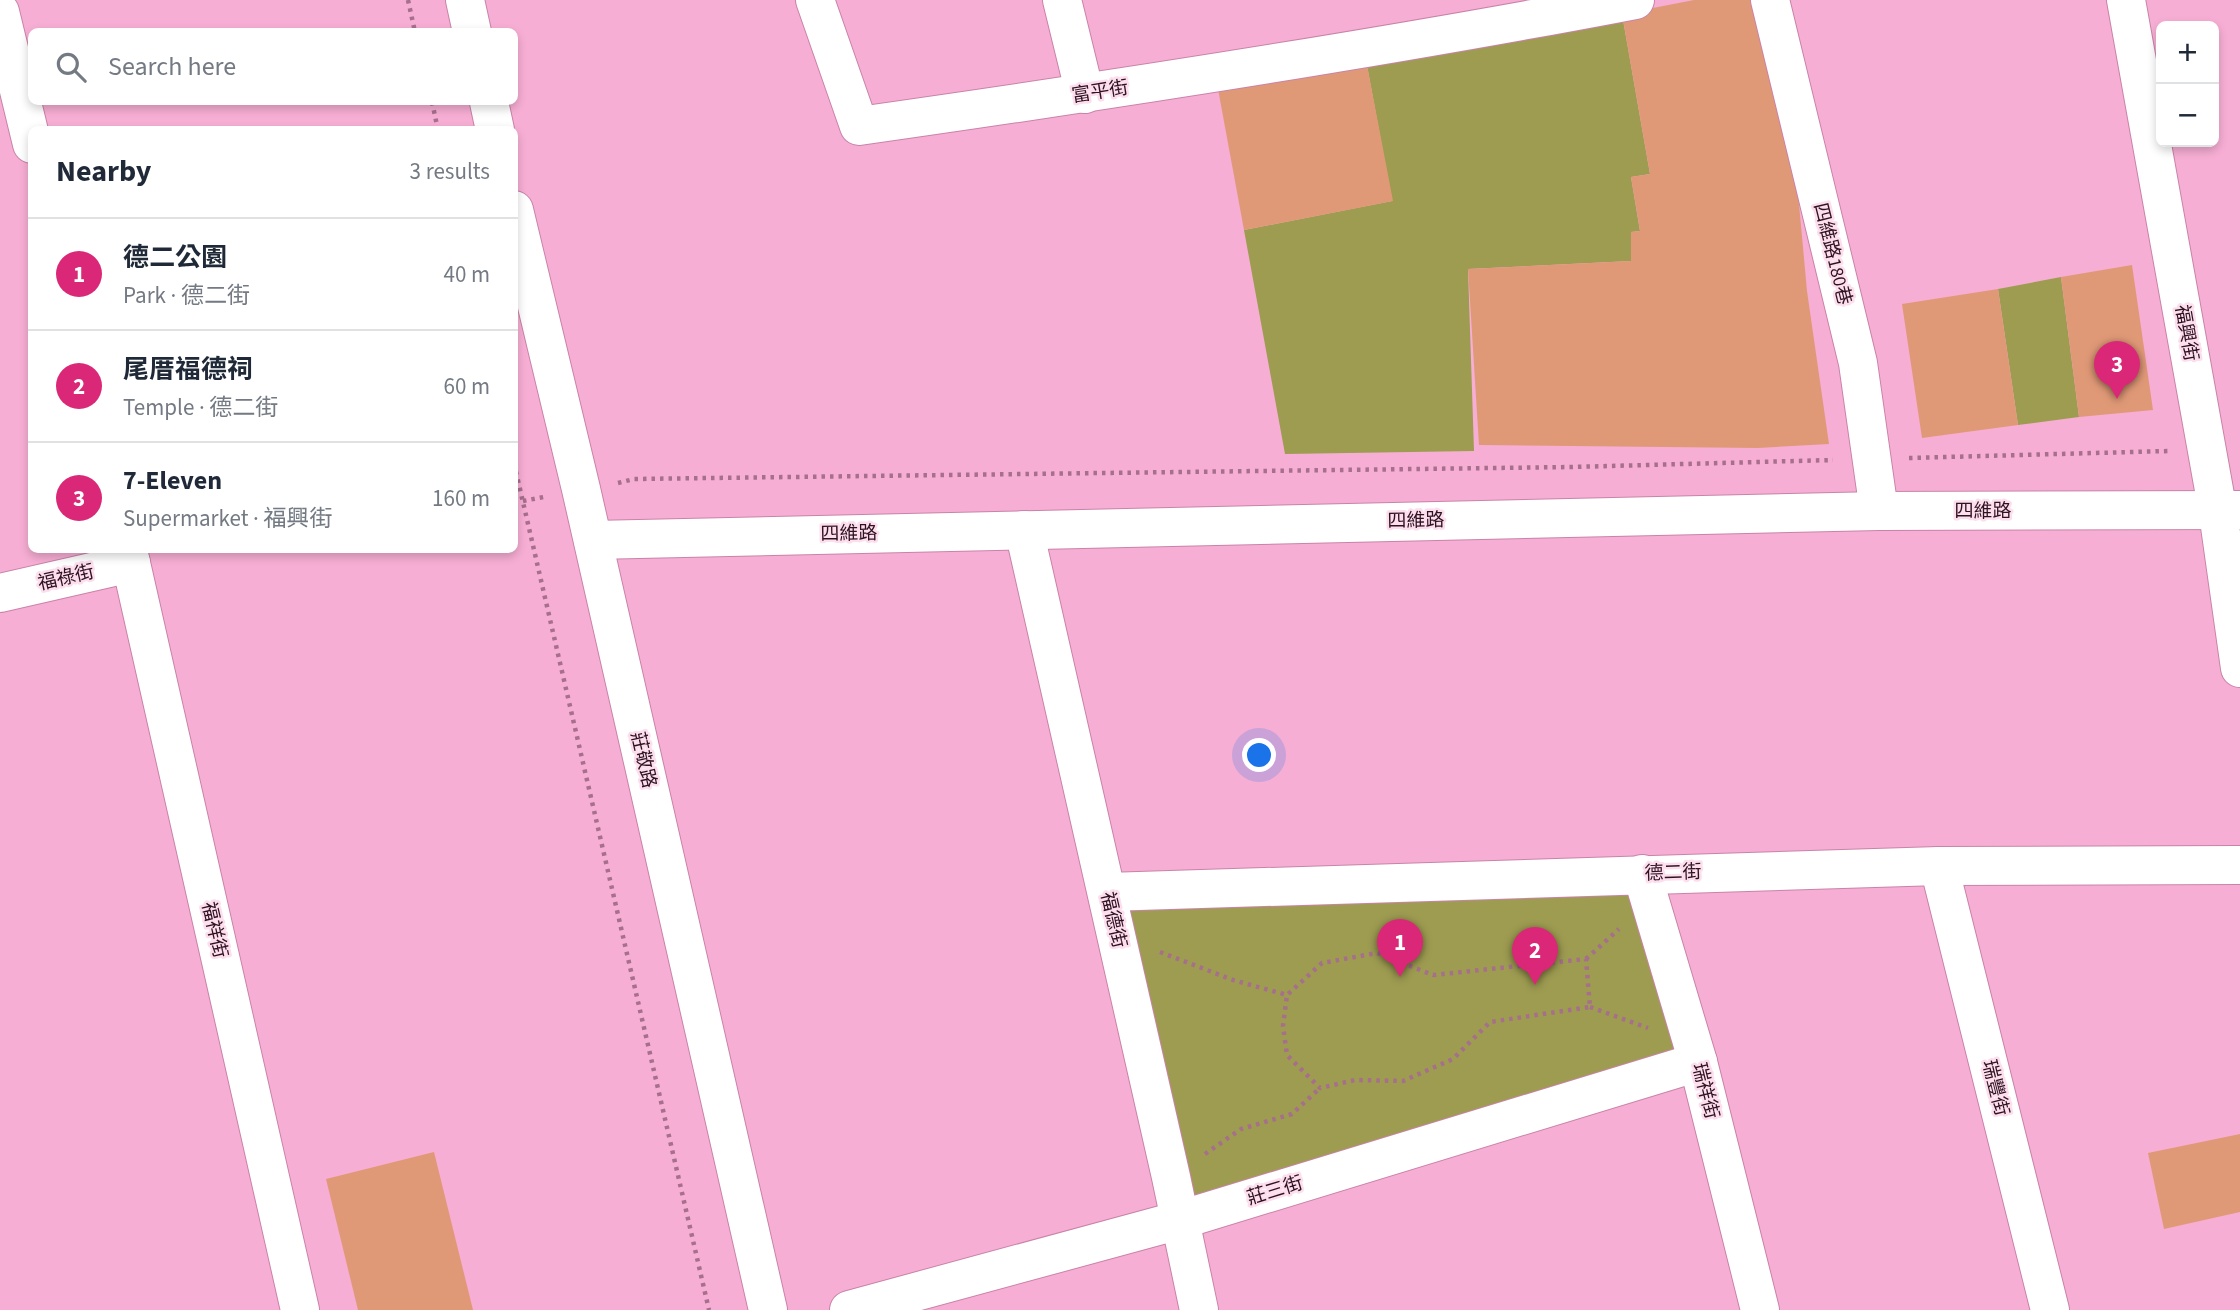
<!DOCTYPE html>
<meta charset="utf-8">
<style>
body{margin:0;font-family:"Source Sans 3","Noto Sans TC",sans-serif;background:#f2f2f3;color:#1f2937}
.controls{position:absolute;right:21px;top:21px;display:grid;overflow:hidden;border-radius:10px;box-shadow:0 4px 10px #0003}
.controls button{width:63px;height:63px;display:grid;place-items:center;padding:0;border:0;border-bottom:2px solid #e0e1e3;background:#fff;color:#1f2937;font:35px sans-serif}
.you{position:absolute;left:1260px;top:756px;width:24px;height:24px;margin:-18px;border:5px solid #fff;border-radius:50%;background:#1a73e8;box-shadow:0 0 0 10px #1a73e833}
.badge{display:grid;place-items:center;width:46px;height:46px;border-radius:50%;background:#db2777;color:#fff;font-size:23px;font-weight:700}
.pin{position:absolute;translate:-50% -58px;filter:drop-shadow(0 2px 4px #0008)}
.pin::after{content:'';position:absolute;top:37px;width:24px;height:21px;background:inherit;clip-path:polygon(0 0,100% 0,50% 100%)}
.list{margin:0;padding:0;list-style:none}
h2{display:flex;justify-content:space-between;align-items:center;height:91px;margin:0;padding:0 28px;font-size:30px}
h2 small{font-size:23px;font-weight:400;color:#747a83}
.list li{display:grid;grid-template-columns:46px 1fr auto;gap:21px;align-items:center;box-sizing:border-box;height:112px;padding:0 28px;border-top:2px solid #e0e1e3}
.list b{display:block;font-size:26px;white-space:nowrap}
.list p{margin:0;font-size:23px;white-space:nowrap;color:#747a83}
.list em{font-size:23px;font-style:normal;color:#747a83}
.icon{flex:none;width:38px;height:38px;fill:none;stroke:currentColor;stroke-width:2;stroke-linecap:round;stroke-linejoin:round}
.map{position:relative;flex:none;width:2240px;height:1310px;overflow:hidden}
.search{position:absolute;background:#fff;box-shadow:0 4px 10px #0003;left:28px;top:28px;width:490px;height:77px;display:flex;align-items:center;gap:18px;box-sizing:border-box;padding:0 24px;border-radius:10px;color:#747a83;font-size:26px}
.panel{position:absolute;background:#fff;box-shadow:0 4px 10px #0003;left:28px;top:126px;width:490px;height:427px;border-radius:10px}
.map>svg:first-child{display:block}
.green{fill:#9e9c51}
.building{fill:#e09977}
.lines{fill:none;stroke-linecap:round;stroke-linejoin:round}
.minor-casing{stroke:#c983a8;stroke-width:40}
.path{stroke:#a66f8c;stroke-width:4.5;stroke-dasharray:3.5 5;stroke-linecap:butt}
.minor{stroke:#fff;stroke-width:38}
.labels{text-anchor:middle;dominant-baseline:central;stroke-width:5;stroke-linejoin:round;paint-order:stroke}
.street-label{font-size:19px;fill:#2d1221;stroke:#fddeed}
</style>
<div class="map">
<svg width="2240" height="1310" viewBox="0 0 2240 1310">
<rect width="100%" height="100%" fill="#f7aed4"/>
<g class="green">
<path d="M1622,14L1650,174L1631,177L1640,231L1631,232V261L1468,269L1474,451L1285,454L1244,230L1392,201L1366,60Z"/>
<path d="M2061,277L2079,417L2018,425L1998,289Z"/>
<path d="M1630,890L1682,1050L1190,1198L1126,903Z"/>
</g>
<g class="building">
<path d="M1694,0H1760L1791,151L1799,204L1807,291L1829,444L1758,448L1479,445L1468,269L1631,261V232L1640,231L1631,177L1650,174L1622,14Z"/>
<path d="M1366,60L1393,201L1244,230L1218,89Z"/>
<path d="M2132,265L2153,410L2079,417L2061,277Z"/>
<path d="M1998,289L2018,425L1922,438L1902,304Z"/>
<path d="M2240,1134V1212L2164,1229L2148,1153Z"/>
<path d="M434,1152L473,1310H358L326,1179Z"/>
</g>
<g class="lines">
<defs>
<g id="minor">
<path d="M465,0L472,32"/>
<path d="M815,0L859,126C1119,89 1378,49 1635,0"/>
<path d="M1062,0L1085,94"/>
<path d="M1770,0L1858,363L1879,511"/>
<path d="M2126,0L2218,512L2240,668"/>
<path d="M0,12L32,144"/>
<path d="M489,102L495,130"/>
<path d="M514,210L581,489L768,1310"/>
<path d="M1024,530L1171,1177L1199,1310"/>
<path d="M593,540L1879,511L2240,510"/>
<path d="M128,550L300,1310"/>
<path d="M0,593L131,563"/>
<path d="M1939,866L2050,1310"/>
<path d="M1642,874L1698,1062L1760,1310"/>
<path d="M1107,892L1939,866L2240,865"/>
<path d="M849,1310L1180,1220L1698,1062"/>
</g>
</defs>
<use href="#minor" class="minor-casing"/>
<g class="path">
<path d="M408,0L415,32"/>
<path d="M432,102L438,130"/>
<path d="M1909,458L2169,451"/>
<path d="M514,463L709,1310"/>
<path d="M618,483L634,479L1572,467L1833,460"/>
<path d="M523,501L544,497"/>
<path d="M1160,952L1233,980L1287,995L1322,963L1377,953L1433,975L1586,959L1590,1007L1490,1022L1453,1059L1403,1081L1355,1080L1320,1088L1287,1055L1283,1026L1287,995"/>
<path d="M1586,959L1619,929"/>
<path d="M1590,1007L1648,1028"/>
<path d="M1205,1154L1241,1129L1292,1114L1320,1088"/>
</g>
<use href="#minor" class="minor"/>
</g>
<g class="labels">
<g class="street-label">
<text transform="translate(1100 92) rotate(-9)">富平街</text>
<text transform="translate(1832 254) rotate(76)">四維路180巷</text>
<text transform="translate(2186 333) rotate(80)">福興街</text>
<text x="1983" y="511">四維路</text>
<text transform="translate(1416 521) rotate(-1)">四維路</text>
<text transform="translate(849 534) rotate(-1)">四維路</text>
<text transform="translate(66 578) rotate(-13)">福祿街</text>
<text transform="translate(643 760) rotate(77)">莊敬路</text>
<text transform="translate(1673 873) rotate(-2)">德二街</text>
<text transform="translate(1113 920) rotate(77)">福德街</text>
<text transform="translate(214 930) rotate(77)">福祥街</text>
<text transform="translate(1995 1088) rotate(76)">瑞豐街</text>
<text transform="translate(1705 1091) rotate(76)">瑞祥街</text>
<text transform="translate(1275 1191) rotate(-17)">莊三街</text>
</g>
</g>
</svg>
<div class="controls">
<button>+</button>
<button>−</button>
</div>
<div class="you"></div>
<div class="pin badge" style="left:1400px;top:977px">1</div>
<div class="pin badge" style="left:1535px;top:985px">2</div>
<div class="pin badge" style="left:2117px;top:399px">3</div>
<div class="search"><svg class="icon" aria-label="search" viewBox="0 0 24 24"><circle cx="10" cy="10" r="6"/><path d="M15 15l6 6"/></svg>Search here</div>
<section class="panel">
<h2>Nearby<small>3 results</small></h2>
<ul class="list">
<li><span class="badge">1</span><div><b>德二公園</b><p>Park · 德二街</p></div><em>40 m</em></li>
<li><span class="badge">2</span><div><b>尾厝福德祠</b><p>Temple · 德二街</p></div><em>60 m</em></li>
<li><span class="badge">3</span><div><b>7-Eleven</b><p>Supermarket · 福興街</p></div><em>160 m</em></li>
</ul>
</section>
</div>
